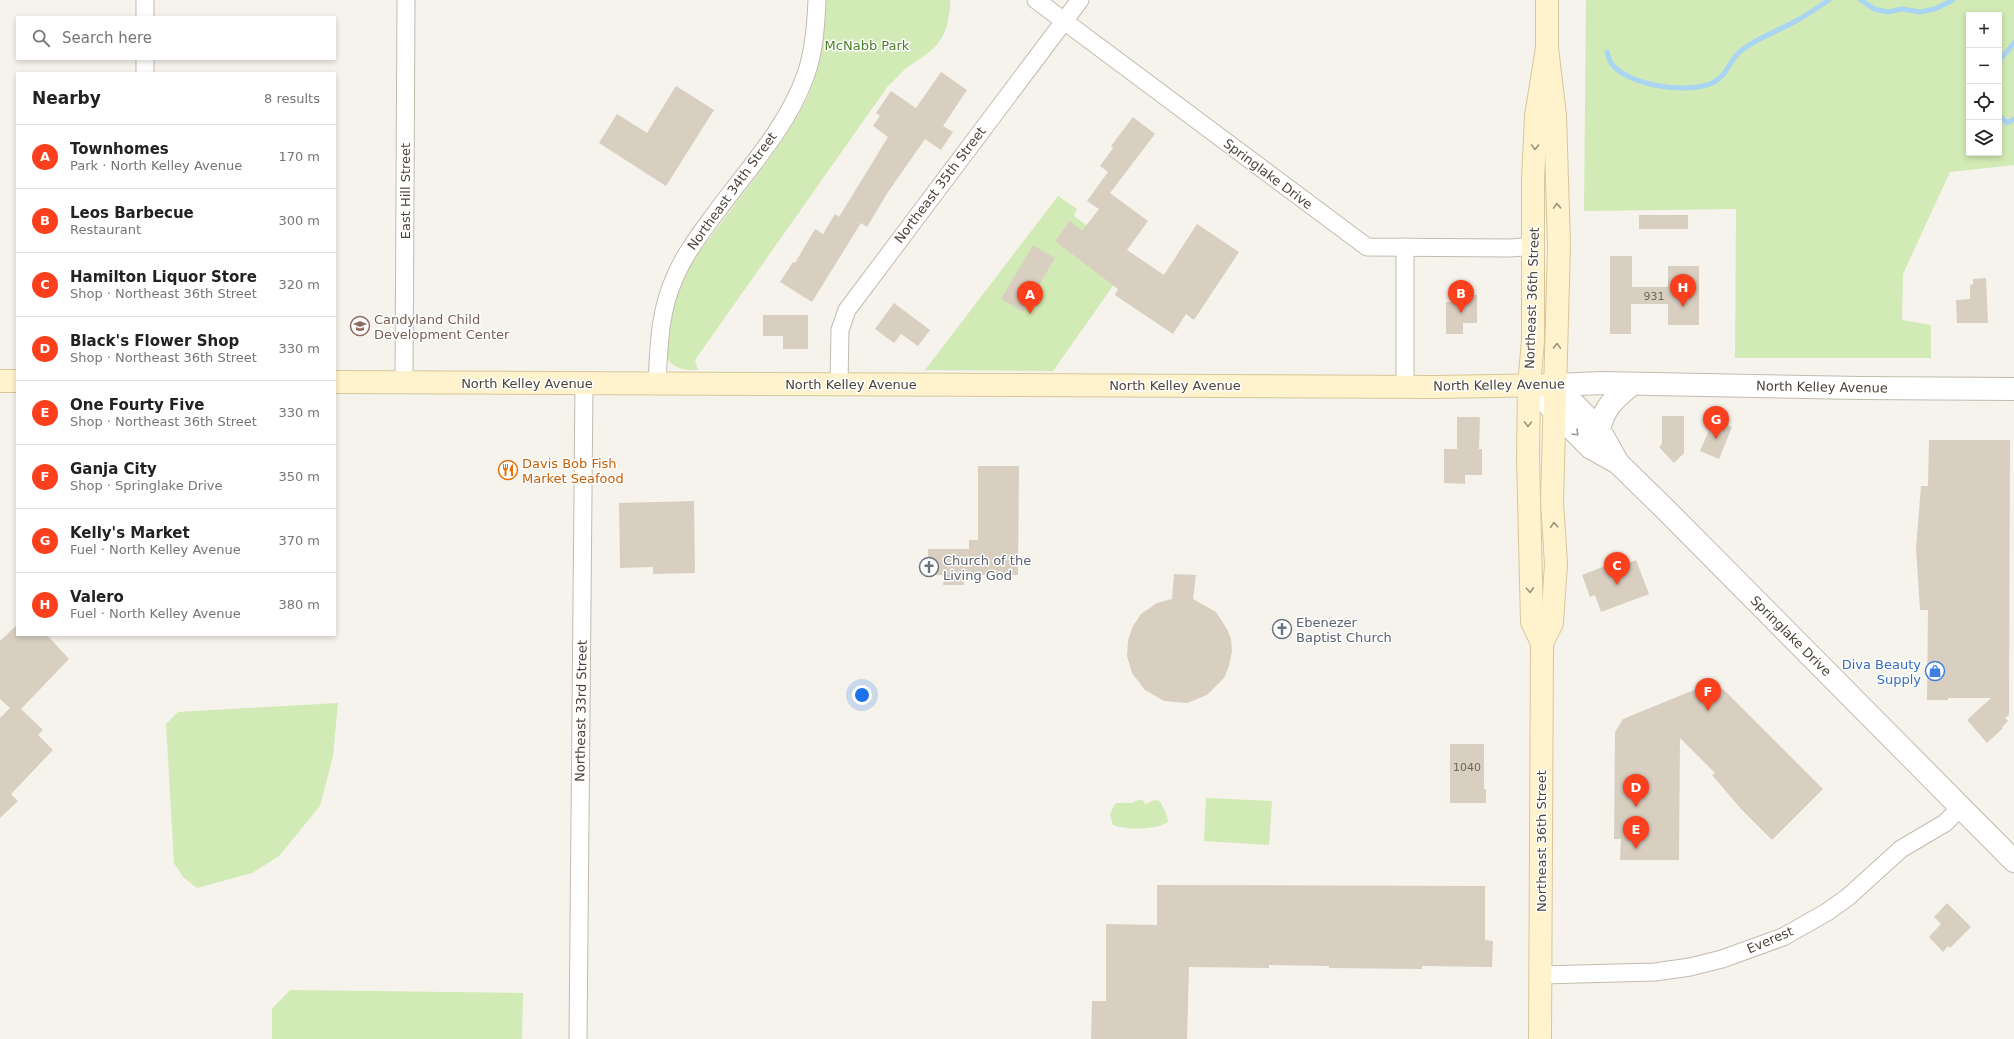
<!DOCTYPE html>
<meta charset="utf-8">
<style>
body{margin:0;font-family:"DejaVu Sans",sans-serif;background:#f6f6f6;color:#222}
.controls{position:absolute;right:12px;top:12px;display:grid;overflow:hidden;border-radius:0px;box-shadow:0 2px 6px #0003}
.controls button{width:36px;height:36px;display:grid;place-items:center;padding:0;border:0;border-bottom:1px solid #e0e0e0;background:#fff;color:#222;font:20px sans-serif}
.you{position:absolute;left:862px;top:695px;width:14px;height:14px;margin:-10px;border:3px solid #fff;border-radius:50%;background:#1a73e8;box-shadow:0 0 0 6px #1a73e833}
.badge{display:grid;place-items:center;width:26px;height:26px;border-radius:50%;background:#fc3f1d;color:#fff;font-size:13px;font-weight:700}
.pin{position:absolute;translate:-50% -33px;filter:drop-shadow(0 1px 2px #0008)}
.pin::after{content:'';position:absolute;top:21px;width:14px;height:12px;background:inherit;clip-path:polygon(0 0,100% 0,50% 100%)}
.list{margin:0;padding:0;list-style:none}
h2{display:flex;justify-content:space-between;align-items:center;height:52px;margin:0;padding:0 16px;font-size:17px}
h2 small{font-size:13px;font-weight:400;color:#767676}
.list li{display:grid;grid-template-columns:26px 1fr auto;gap:12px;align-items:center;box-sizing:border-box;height:64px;padding:0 16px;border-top:1px solid #e0e0e0}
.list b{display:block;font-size:15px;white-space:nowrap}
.list p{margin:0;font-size:13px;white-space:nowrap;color:#767676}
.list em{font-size:13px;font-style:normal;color:#767676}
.icon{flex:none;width:22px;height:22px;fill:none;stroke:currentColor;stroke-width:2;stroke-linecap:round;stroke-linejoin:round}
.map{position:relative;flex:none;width:2014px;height:1039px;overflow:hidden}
.search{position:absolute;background:#fff;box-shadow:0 2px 6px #0003;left:16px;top:16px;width:320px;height:44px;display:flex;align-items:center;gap:10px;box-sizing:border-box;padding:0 14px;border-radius:0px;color:#767676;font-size:15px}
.panel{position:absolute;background:#fff;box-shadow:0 2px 6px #0003;left:16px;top:72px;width:320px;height:564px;border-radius:0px}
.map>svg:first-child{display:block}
.green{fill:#d2eab5;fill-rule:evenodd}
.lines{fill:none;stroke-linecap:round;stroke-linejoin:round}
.stream{stroke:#a9d4f2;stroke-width:5}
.building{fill:#d8cfc1}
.minor-casing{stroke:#c2bbae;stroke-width:19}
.tertiary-casing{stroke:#c2bbae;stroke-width:24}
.secondary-casing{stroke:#d6c79b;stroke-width:24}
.minor{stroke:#fff;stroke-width:17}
.tertiary{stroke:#fff;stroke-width:22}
.secondary{stroke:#fff3cd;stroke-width:22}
.oneway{stroke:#9c937c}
.oneway2{stroke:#9c9892}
.labels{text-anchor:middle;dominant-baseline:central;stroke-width:3;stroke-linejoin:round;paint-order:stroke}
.number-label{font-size:11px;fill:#6e675b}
.park-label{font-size:13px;fill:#4a7f2a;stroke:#fff}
.street-label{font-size:13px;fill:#4b4439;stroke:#fff}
.education-label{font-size:13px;fill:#785e54;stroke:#fff;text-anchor:start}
.food-label{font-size:13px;fill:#c56008;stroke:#fff;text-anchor:start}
.worship-label{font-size:13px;fill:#5b616d;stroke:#fff;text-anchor:start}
.shop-label{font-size:13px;fill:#366cbe;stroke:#fff;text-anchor:end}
</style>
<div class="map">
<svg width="2014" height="1039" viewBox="0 0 2014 1039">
<rect width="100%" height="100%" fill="#f6f3ec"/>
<g class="green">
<path d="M825,0H950C951,8 949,14 948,21C942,47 928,53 908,67C901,72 895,80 888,86L695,360L698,370C687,370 676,370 668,360C662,352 671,309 674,298C677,288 683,275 689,265C696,254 705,244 713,234C743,192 779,151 803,106C821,74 823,35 825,0Z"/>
<path d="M1586,0H2014V165L1950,172L1903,274L1902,320L1931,325V358H1735L1736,209L1584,211ZM1969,15H1999V153H1969Z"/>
<path d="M1058,196L1077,209L1074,216L1132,259L1053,371L925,370Z"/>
<path d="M338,703L333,756L320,806L279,856L252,873L197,888L183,877L174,863L166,724L178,712Z"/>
<path d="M1206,798L1272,801L1269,845L1204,841Z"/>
<path d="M1138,800H1142L1146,804L1154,800L1160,801L1167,816L1168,822C1157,830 1125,830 1113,825L1110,815L1114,805L1117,803H1132Z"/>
<path d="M290,990L523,993L522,1039H272V1009Z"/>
</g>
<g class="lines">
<g class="stream">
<path d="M1861,0L1874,9L1888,12L1902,9L1920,12L1935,9L1953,0"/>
<path d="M1607,52C1608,55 1609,60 1611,63C1627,86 1690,95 1714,82C1728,75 1730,58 1742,50C1758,38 1778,31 1796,21C1807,15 1818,7 1829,0"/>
<path d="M1999,61L2014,43"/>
<path d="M1999,115L2007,123L2014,119"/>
</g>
</g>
<g class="building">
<path d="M941,72L967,90L943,126L953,132L941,150L925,139L888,192L867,227L861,223L812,302L780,282L793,262L795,263L815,229L823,234L835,214L839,217L888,137L873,126L880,116L876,113L891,91L916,108Z"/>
<path d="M676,86L714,110L666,186L599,143L617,114L647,133Z"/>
<path d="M1133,117L1155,134L1110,193L1148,221L1127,250L1164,275L1197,224L1239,252L1194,320L1186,314L1173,334L1115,295L1118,289L1055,241L1070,221L1082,231L1099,209L1087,201L1108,172L1100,166L1113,148L1111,146Z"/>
<rect x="1639" y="215" width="49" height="14"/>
<path d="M1033,245L1055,258L1023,312L1001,299Z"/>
<path d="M1610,256H1632V287H1668V266H1699V325H1668V304H1631V334H1610Z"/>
<path d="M1986,278L1988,323H1957L1956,300L1970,299V285L1973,284V279Z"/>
<path d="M1477,295V323H1463V334H1446V302H1461V296Z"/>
<path d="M894,303L930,330L918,346L901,334L894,343L875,329Z"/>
<path d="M763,315H808V349H783V336H763Z"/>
<path d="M1662,416H1684V453L1674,463L1659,447L1662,444Z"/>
<path d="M1457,417H1480L1479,449H1482V475H1465V484L1444,483V449H1457Z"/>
<path d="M1714,419L1732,427L1719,459L1700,451Z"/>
<path d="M1929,440H2010L2009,715L2005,718L2008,721L2002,727L2003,728L1987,743L1967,720L1991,698H1948V700H1927L1928,610H1920L1916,548L1921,486H1928Z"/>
<path d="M978,466H1019L1018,575H964V585H943L944,575H928V549H969V540H978Z"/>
<path d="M694,501L695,573L653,574V567L620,568L619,503Z"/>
<path d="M1636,560L1649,594L1601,612L1595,595L1590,597L1582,575L1618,561L1620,566Z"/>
<path d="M1174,574L1196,575L1193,599L1216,612L1227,629L1231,639L1232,651L1229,666L1224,678L1207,695L1187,703L1164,701L1145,690L1132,673L1127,656L1128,640L1133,626L1141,614L1157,603L1172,599Z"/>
<path d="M17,625V635H47L69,659L21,709L43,730L38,735L53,750L11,794L18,801L0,818V718L10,708L0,699V641Z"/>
<path d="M1706,685L1723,689L1823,789L1772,840L1741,809L1712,775L1715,773L1680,738L1679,860H1620L1621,839H1614L1615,732L1623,719Z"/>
<path d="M1450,744H1484V789H1486V803H1450Z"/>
<path d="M1157,885L1485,886V940L1493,941L1492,967L1422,966V969L1329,968V966L1269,965V968L1189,967L1187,1039H1091L1092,1001H1106V924L1157,925Z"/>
<path d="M1947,903L1971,927L1950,948L1948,946L1943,952L1929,937L1941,924L1934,917Z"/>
</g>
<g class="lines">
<defs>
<g id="minor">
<path d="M1036,0L1367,247L1510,248L1534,246"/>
<path d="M145,17V0"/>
<path d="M145,73V59"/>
<path d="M404,382L406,0"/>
<path d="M657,384C659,347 659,312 675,277C685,253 701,233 717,211C748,169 787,127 805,77C814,53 816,26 817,0"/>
<path d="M839,384L840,330L847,310L1080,0"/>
<path d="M1405,386V247"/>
<path d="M1541,975L1655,972L1690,967L1722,959L1783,937L1827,912L1848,897L1901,849L1945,823L1961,807"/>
<path d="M578,1039L584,384"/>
</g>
<g id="tertiary">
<path d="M1529,385L1591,448L1618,463L1665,509L2014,861"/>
<path d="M1555,385L1602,383L1861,388L2014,389"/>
<path d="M1555,385L1599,429L1618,463"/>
<path d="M1599,429C1605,406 1614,399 1632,384"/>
</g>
<g id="secondary">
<path d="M0,381H17"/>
<path d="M335,382L1434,387L1555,385"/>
<path d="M1542,643L1552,623L1556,564L1552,502L1559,245L1555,115L1547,48V0"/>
<path d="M1540,1039L1542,643L1532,622L1528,457L1529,385L1533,341V179L1536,116L1547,48"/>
</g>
</defs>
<use href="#minor" class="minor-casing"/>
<use href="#tertiary" class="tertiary-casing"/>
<use href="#secondary" class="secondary-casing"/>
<use href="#minor" class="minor"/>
<use href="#tertiary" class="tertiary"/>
<use href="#secondary" class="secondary"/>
</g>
<defs><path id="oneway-chevron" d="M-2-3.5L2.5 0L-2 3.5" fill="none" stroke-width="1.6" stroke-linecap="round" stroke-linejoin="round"/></defs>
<g class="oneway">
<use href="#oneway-chevron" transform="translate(1535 147) rotate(92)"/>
<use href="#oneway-chevron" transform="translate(1557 206) rotate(-92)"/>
<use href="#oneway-chevron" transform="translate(1557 346) rotate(-88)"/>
<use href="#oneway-chevron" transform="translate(1528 424) rotate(91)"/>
<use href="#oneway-chevron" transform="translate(1554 525) rotate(-93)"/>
<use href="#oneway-chevron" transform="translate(1530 590) rotate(87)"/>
</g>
<use class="oneway2" href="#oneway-chevron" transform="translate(1576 433) rotate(45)"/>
<defs>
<symbol id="school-ring" viewBox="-11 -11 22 22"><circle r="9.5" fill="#fff" stroke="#8d6e63" stroke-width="1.5"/><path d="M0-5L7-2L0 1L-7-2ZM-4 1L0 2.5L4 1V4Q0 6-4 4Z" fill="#8d6e63"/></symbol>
<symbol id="restaurant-ring" viewBox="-11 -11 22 22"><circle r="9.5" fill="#fff" stroke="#e8710a" stroke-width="1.5"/><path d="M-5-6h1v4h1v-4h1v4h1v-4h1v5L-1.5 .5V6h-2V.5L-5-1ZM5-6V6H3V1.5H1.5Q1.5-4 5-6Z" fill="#e8710a"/></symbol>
<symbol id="church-ring" viewBox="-11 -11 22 22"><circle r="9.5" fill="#fff" stroke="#6b7280" stroke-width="1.5"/><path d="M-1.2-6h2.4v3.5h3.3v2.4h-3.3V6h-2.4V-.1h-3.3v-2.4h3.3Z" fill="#6b7280"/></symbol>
<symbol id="shop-ring" viewBox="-11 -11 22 22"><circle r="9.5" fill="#fff" stroke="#3f7fe0" stroke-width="1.5"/><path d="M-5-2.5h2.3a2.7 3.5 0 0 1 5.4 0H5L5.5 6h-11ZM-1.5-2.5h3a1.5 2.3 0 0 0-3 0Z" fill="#3f7fe0"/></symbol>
</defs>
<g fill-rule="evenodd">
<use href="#school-ring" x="349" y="315" width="22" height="22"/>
<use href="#restaurant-ring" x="497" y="459" width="22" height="22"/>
<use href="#church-ring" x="918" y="556" width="22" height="22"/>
<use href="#church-ring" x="1271" y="618" width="22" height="22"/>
<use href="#shop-ring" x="1924" y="660" width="22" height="22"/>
</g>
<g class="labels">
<g class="number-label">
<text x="1654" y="296">931</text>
<text x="1467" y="767">1040</text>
</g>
<g class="park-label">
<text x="867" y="45">McNabb Park</text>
</g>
<g class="street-label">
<text transform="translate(1268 174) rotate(37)">Springlake Drive</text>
<text transform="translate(940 185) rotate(-53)">Northeast 35th Street</text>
<text transform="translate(405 191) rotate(-90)">East Hill Street</text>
<text transform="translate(732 191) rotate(-54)">Northeast 34th Street</text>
<text transform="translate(1532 298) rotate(-88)">Northeast 36th Street</text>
<text x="527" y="383">North Kelley Avenue</text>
<text x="851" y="384">North Kelley Avenue</text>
<text x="1175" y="385">North Kelley Avenue</text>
<text transform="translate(1499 385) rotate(-1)">North Kelley Avenue</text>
<text transform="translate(1822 387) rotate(1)">North Kelley Avenue</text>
<text transform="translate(1791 636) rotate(45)">Springlake Drive</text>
<text transform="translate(581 711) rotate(-89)">Northeast 33rd Street</text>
<text transform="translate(1541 841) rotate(-90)">Northeast 36th Street</text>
<text transform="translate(1770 940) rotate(-23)">Everest</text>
</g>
<g class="education-label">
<text x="374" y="319">Candyland Child<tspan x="374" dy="15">Development Center</tspan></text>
</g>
<g class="food-label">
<text x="522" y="463">Davis Bob Fish<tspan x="522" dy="15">Market Seafood</tspan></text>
</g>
<g class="worship-label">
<text x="943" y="560">Church of the<tspan x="943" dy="15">Living God</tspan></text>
<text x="1296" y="622">Ebenezer<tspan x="1296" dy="15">Baptist Church</tspan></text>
</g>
<g class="shop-label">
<text x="1921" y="664">Diva Beauty<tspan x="1921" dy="15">Supply</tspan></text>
</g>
</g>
</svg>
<div class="controls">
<button>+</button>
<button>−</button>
<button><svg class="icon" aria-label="locate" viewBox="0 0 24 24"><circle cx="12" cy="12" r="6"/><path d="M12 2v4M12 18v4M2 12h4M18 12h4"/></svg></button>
<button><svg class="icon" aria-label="layers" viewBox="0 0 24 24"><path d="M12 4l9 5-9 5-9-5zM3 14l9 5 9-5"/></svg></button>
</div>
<div class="you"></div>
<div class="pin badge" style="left:1030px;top:314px">A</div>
<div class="pin badge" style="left:1461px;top:313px">B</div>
<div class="pin badge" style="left:1617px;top:585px">C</div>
<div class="pin badge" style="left:1636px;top:807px">D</div>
<div class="pin badge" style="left:1636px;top:849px">E</div>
<div class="pin badge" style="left:1708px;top:711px">F</div>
<div class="pin badge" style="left:1716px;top:439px">G</div>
<div class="pin badge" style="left:1683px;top:307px">H</div>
<div class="search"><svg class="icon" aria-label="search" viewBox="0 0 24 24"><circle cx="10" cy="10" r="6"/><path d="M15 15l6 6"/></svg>Search here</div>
<section class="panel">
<h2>Nearby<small>8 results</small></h2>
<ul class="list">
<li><span class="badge">A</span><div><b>Townhomes</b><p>Park · North Kelley Avenue</p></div><em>170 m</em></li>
<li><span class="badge">B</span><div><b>Leos Barbecue</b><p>Restaurant</p></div><em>300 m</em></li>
<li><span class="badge">C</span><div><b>Hamilton Liquor Store</b><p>Shop · Northeast 36th Street</p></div><em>320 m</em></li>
<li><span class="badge">D</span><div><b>Black's Flower Shop</b><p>Shop · Northeast 36th Street</p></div><em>330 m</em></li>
<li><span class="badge">E</span><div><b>One Fourty Five</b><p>Shop · Northeast 36th Street</p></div><em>330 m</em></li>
<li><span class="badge">F</span><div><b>Ganja City</b><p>Shop · Springlake Drive</p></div><em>350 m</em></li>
<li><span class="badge">G</span><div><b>Kelly's Market</b><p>Fuel · North Kelley Avenue</p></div><em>370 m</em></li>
<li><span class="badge">H</span><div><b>Valero</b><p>Fuel · North Kelley Avenue</p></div><em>380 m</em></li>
</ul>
</section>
</div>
